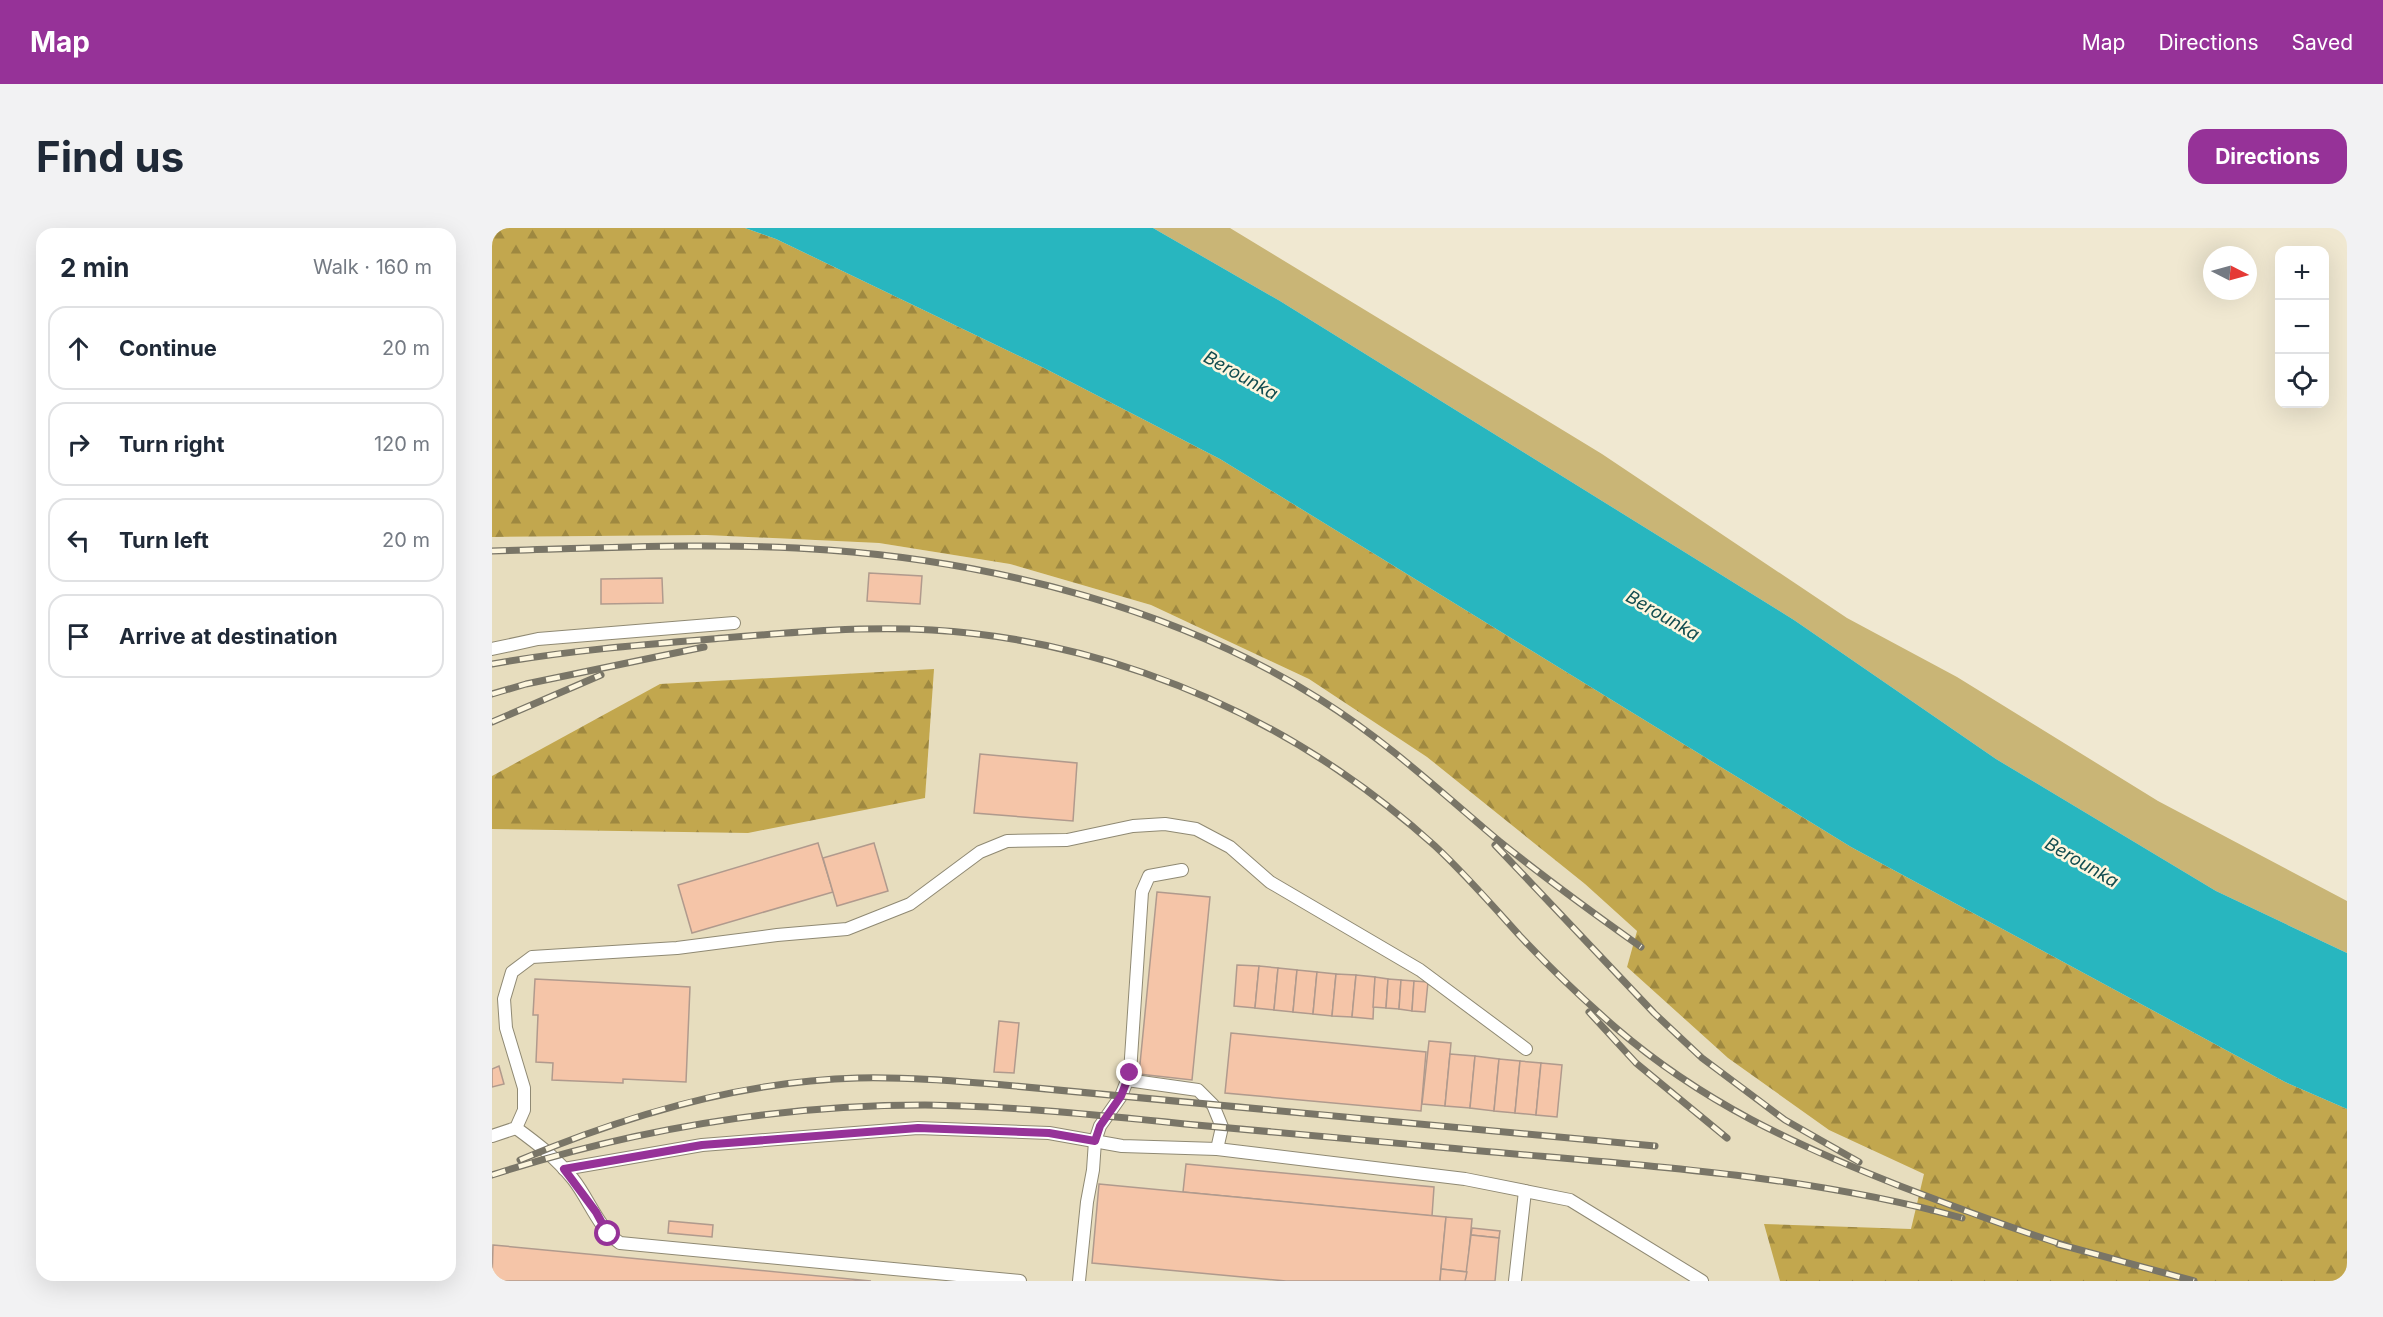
<!DOCTYPE html>
<meta charset="utf-8">
<style>
body{margin:0;font-family:Inter,sans-serif;background:#f2f2f3;color:#1f2937}
.controls{position:absolute;right:18px;top:18px;display:grid;overflow:hidden;border-radius:12px;box-shadow:0 6px 24px #0002}
.controls button{width:54px;height:54px;display:grid;place-items:center;padding:0;border:0;border-bottom:2px solid #e0e1e3;background:#fff;color:#1f2937;font:30px sans-serif}
.compass{position:absolute;left:1711px;top:18px;width:54px;height:54px;border-radius:50%;background:#fff;box-shadow:0 6px 24px #0002;rotate:96deg}
.stop{position:absolute;width:18px;height:18px;margin:-14px;border:4px solid #963298;border-radius:50%;background:#fff}
.stop.end{background:#963298;border-color:#fff;box-shadow:0 2px 6px #0008}
.list{margin:0;padding:0;list-style:none}
h2{display:flex;justify-content:space-between;align-items:center;height:78px;margin:0;padding:0 24px;font-size:26px}
h2 small{font-size:20px;font-weight:400;color:#747a83}
.list li{display:grid;grid-template-columns:39px 1fr auto;gap:18px;align-items:center;box-sizing:border-box;height:84px;margin:0 12px 12px;padding:0 12px;border:2px solid #e0e1e3;border-radius:18px}
.list b{display:block;font-size:22px;white-space:nowrap}
.list em{font-size:20px;font-style:normal;color:#747a83}
.icon{flex:none;width:33px;height:33px;fill:none;stroke:currentColor;stroke-width:2;stroke-linecap:round;stroke-linejoin:round}
.map{position:relative;flex:none;width:1855px;height:1053px;overflow:hidden;border-radius:18px}
header{display:flex;align-items:center;gap:36px;box-sizing:border-box;height:84px;padding:0 30px;background:#963298;color:#fff}
header strong{font-size:28px}
nav{display:flex;gap:33px;margin-inline-start:auto;font-size:21px}
.intro{display:flex;align-items:center;justify-content:space-between;box-sizing:border-box;height:144px;padding:0 36px}
h1{margin:0;font-size:42px}
.button{padding:15px 27px;border-radius:18px;background:#963298;color:#fff;font-size:21px;font-weight:700}
main{display:flex;gap:36px;padding:0 36px}
aside{flex:1;background:#fff;border-radius:18px;box-shadow:0 6px 24px #0002}
.map>svg:first-child{display:block}
.built{fill:#e7ddbe}
.green{fill:#c9b576}
.forest{fill:url(#forest-firs)}
.water{fill:#28b6bf}
.building{fill:#f5c5a8;stroke:#b09a8d;stroke-width:1.5}
.lines{fill:none;stroke-linecap:round;stroke-linejoin:round}
.service-casing{stroke:#8f8973;stroke-width:14}
.service{stroke:#fff;stroke-width:12}
.rail-casing{stroke:#797567;stroke-width:7}
.rail{stroke:#fdf6de;stroke-width:4.5;stroke-dasharray:14;stroke-linecap:butt}
.route{stroke:#963298;stroke-width:8}
.labels{text-anchor:middle;dominant-baseline:central;stroke-width:5;stroke-linejoin:round;paint-order:stroke}
.water-label{font-size:18px;font-style:italic;fill:#124c4f;stroke:#fdf6de}
</style>
<header>
<strong>Map</strong>
<nav><a>Map</a><a>Directions</a><a>Saved</a></nav>
</header>
<div class="intro"><h1>Find us</h1><a class="button">Directions</a></div>
<main>
<aside>
<h2>2 min<small>Walk · 160 m</small></h2>
<ul class="list">
<li><svg class="icon" aria-label="ahead" viewBox="0 0 24 24"><path d="M12 20V5M6 11l6-6 6 6"/></svg><div><b>Continue</b></div><em>20 m</em></li>
<li><svg class="icon" aria-label="right" viewBox="0 0 24 24"><path d="M7 20v-9h11M14 6l5 5-5 5"/></svg><div><b>Turn right</b></div><em>120 m</em></li>
<li><svg class="icon" aria-label="left" viewBox="0 0 24 24"><path d="M17 20v-9H6M10 6l-5 5 5 5"/></svg><div><b>Turn left</b></div><em>20 m</em></li>
<li><svg class="icon" aria-label="arrive" viewBox="0 0 24 24"><path d="M6 21V4h12l-3 4 3 4H6"/></svg><div><b>Arrive at destination</b></div></li>
</ul>
</aside>
<div class="map">
<svg width="1855" height="1053" viewBox="0 0 1855 1053">
<defs>
<pattern id="forest-firs" width="22" height="20" patternUnits="userSpaceOnUse" patternTransform="scale(1.5)"><rect width="22" height="20" fill="#c2a74e"/><path d="M5 1l3.5 6h-7zM16 11l3.5 6h-7z" fill="#9e8840"/></pattern>
</defs>
<rect width="100%" height="100%" fill="#f0e8d1"/>
<path class="built" d="M214,307L387,315L518,336L659,377L817,451L935,529L1093,656L1145,703L1135,739L1236,830L1337,902L1855,1053H0V309Z"/>
<path class="green" d="M661,0H738L1110,226L1355,390L1465,449L1666,573L1855,673V725L1724,663L1504,531L1302,392L788,73Z"/>
<g class="forest">
<path d="M0,0H253L284,11L552,140L728,231L1359,619L1793,854L1855,881V1053H1288L1272,996L1419,1001L1432,946L1337,902L1236,830L1135,739L1145,703L1093,656L935,529L817,451L659,377L518,336L387,315L214,307L0,309Z"/>
<path d="M442,441L433,570L256,605L0,601V548L168,456Z"/>
</g>
<path class="water" d="M253,0H661L788,73L1302,392L1504,531L1724,663L1855,725V881L1793,854L1359,619L728,231L552,140L284,11Z"/>
<g class="building">
<path d="M377,345L430,348L428,376L375,373Z"/>
<path d="M170,350L171,375L109,376V351Z"/>
<path d="M488,526L585,535L581,593L482,585Z"/>
<path d="M326,615L341,664L200,705L186,657Z"/>
<path d="M382,615L396,663L345,678L331,630Z"/>
<path d="M665,664L718,669L700,852L647,846Z"/>
<path d="M745,737L767,738L763,780L742,778Z"/>
<path d="M767,738L786,740L782,782L763,780Z"/>
<path d="M786,740L805,742L801,784L782,782Z"/>
<path d="M805,742L825,744L821,786L801,784Z"/>
<path d="M825,744L844,746L840,788L821,786Z"/>
<path d="M844,746L864,747L860,789L840,788Z"/>
<path d="M864,747L883,749L881,791L860,789Z"/>
<path d="M883,749L896,751L894,780L881,779Z"/>
<path d="M43,751L198,759L194,854L131,851V855L60,852L61,835L44,834L46,787H41Z"/>
<path d="M896,751L909,752L907,781L894,780Z"/>
<path d="M909,752L922,753L920,783L907,781Z"/>
<path d="M922,753L936,754L933,784L920,783Z"/>
<path d="M507,793L527,795L522,845L502,844Z"/>
<path d="M739,805L934,824L929,883L733,865Z"/>
<path d="M937,813L959,815L953,878L930,876Z"/>
<path d="M958,826L983,828L978,880L953,878Z"/>
<path d="M983,828L1007,831L1002,883L978,880Z"/>
<path d="M1007,831L1028,833L1023,885L1002,883Z"/>
<path d="M1028,833L1049,835L1044,887L1023,885Z"/>
<path d="M1049,835L1070,837L1065,889L1044,887Z"/>
<path d="M7,838L12,856L0,859V841Z"/>
<path d="M694,936L942,959L940,988L691,964Z"/>
<path d="M607,956L954,989L948,1053H794L600,1035Z"/>
<path d="M954,989L980,991L975,1044L949,1041Z"/>
<path d="M177,993L221,997L220,1009L176,1005Z"/>
<path d="M980,1000L1008,1003L1007,1010L979,1007Z"/>
<path d="M979,1007L1007,1010L1003,1053H973Z"/>
<path d="M1,1017L379,1053H0Z"/>
<path d="M949,1041L975,1044L973,1053H948Z"/>
</g>
<g class="lines">
<defs>
<g id="service">
<path d="M0,421L46,411L242,395"/>
<path d="M635,852L706,862L721,877L730,899L725,921"/>
<path d="M24,900C46,916 64,930 81,951C97,971 106,1000 128,1015L528,1053"/>
<path d="M0,908L24,900L32,882V860L14,800L12,771L20,744L40,729L185,720L285,707L355,701L418,676L488,624L515,613L575,612L641,598L673,596L704,601L738,619L778,654L928,742L1034,821"/>
<path d="M72,941L210,917L426,900L557,905L630,918L725,921L973,951L1078,972L1210,1053"/>
<path d="M587,1053L595,974L601,942L603,913L608,898L629,868L638,845L650,664L657,648L690,642"/>
<path d="M1023,1053L1033,963"/>
</g>
</defs>
<use href="#service" class="service-casing"/>
<use href="#service" class="service"/>
<defs>
<g id="rail">
<path d="M0,323C110,320 226,314 336,322C503,334 686,381 829,472C893,512 949,564 1007,613C1053,650 1101,685 1149,719"/>
<path d="M0,436C73,423 146,417 220,411C293,405 367,398 440,402C583,410 728,462 846,542C880,565 912,590 943,618C973,646 1000,677 1028,708C1058,740 1091,771 1124,800C1210,874 1303,917 1408,958C1463,979 1518,1000 1575,1018"/>
<path d="M0,466L34,456L212,419"/>
<path d="M0,494L109,447"/>
<path d="M1003,617L1162,785L1210,830L1293,892L1367,934"/>
<path d="M1097,784L1144,835L1235,910"/>
<path d="M28,932C135,887 249,853 366,850C415,849 463,853 512,857L1163,918"/>
<path d="M0,947C139,902 287,877 433,877C520,878 607,887 693,896C778,904 862,911 946,919C1121,936 1300,943 1470,990"/>
<path d="M1566,1016L1702,1053"/>
</g>
</defs>
<use href="#rail" class="rail-casing"/>
<use href="#rail" class="rail"/>
</g>
<g class="lines">
<path class="route" d="M116,1006L104,984L72,941L210,917L426,900L557,905L603,913L608,898L629,868L638,845"/>
</g>
<g class="labels">
<g class="water-label">
<text transform="translate(749 147) rotate(29)">Berounka</text>
<text transform="translate(1171 387) rotate(30)">Berounka</text>
<text transform="translate(1590 634) rotate(30)">Berounka</text>
</g>
</g>
</svg>
<div class="controls">
<button>+</button>
<button>−</button>
<button><svg class="icon" aria-label="locate" viewBox="0 0 24 24"><circle cx="12" cy="12" r="6"/><path d="M12 2v4M12 18v4M2 12h4M18 12h4"/></svg></button>
</div>
<svg class="compass" viewBox="-18 -18 36 36"><path d="M0-13l5 13h-10z" fill="#e53935"/><path d="M0 13l5-13h-10z" fill="#747a83"/></svg>
<div class="stop" style="left:116px;top:1006px"></div>
<div class="stop end" style="left:638px;top:845px"></div>
</div>
</main>
